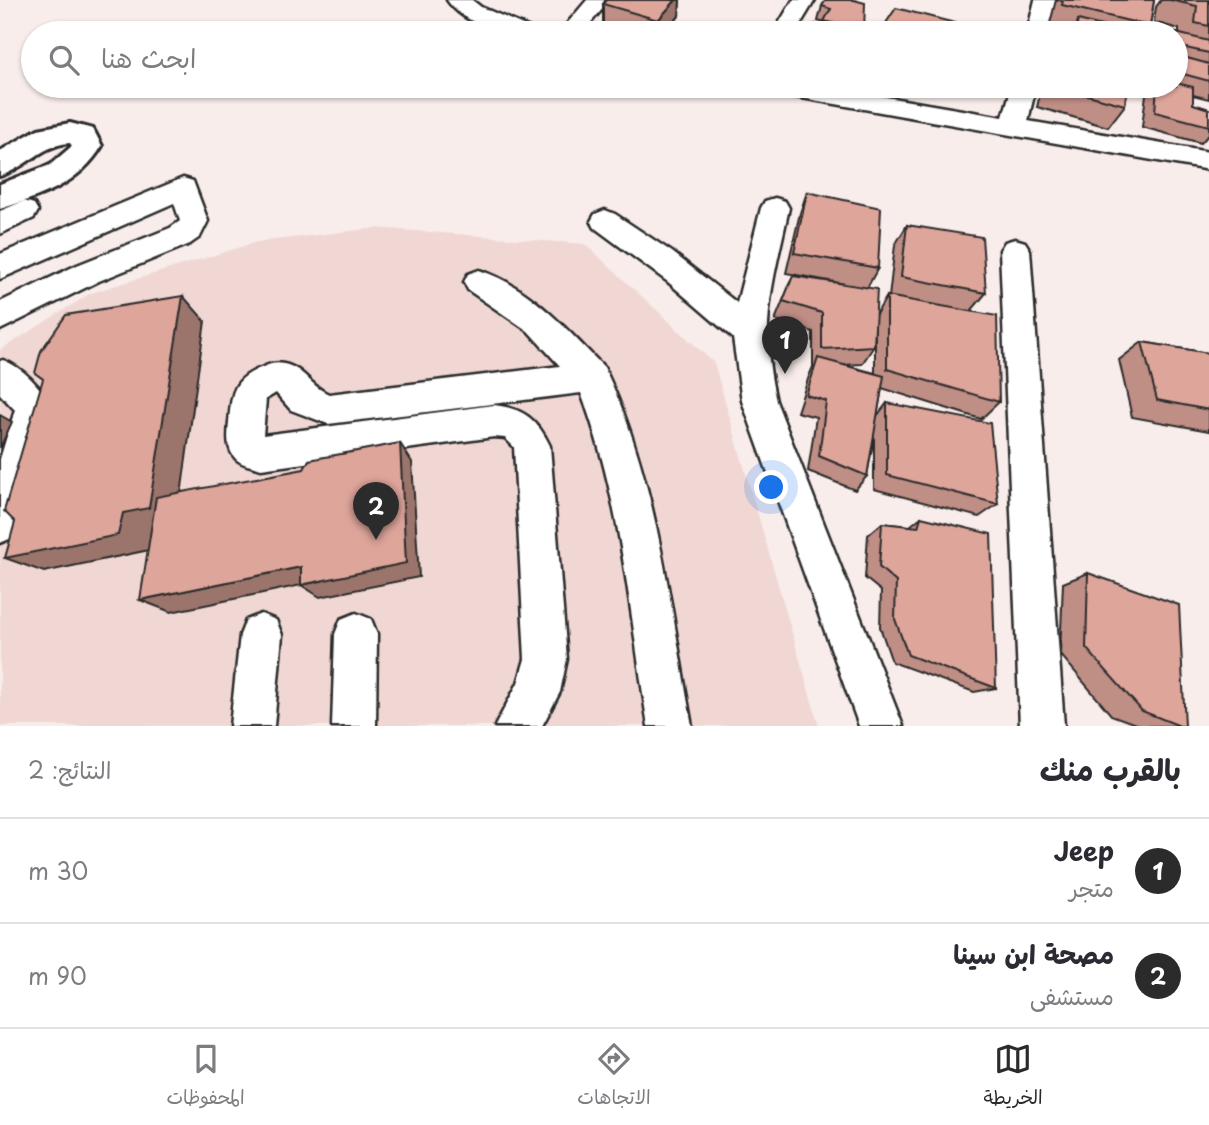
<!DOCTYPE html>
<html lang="ar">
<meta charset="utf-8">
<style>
body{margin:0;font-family:"Playpen Sans","Playpen Sans Arabic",sans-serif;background:#f7f7f7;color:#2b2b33;direction:rtl}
.you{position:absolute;left:772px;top:488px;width:24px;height:24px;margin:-18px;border:5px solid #fff;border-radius:50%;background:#1a73e8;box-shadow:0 0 0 10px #1a73e833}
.badge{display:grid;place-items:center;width:46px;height:46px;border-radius:50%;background:#2b2b2b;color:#fff;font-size:23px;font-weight:700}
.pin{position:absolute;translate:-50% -58px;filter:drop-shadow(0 2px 4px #0008)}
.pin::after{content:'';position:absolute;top:37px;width:24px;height:21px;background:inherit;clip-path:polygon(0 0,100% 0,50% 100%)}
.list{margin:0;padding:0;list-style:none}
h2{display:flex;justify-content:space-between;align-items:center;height:91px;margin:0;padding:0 28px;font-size:30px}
h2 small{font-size:23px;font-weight:400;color:#7c7c81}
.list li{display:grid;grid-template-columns:46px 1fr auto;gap:21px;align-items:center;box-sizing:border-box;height:105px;padding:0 28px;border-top:2px solid #e1e1e2}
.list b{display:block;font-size:26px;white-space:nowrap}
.list p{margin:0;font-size:23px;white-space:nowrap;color:#7c7c81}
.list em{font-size:23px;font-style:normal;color:#7c7c81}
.icon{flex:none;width:38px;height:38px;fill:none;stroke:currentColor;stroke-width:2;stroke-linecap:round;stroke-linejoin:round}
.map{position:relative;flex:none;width:1209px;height:726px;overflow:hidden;direction:ltr}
.search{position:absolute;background:#fff;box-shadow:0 2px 5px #0004;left:21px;right:21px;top:21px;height:77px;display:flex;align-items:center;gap:18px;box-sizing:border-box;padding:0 24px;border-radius:38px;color:#7c7c81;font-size:26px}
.sheet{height:301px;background:#fff}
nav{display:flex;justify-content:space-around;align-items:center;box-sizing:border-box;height:98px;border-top:2px solid #e1e1e2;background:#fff;font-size:19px;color:#7c7c81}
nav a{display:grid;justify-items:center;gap:4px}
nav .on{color:#2b2b2b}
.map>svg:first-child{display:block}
.built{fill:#f0d7d3}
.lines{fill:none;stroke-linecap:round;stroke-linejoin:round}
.minor-casing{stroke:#2b2b2b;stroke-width:5}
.major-casing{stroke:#2b2b2b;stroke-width:6}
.minor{fill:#fff;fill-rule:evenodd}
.major{fill:#fff;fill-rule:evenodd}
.wall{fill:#bf8e85;stroke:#2b2b2b;stroke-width:2;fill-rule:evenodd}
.shaded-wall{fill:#9b746c;stroke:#2b2b2b;stroke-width:2}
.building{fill:#dea59b;stroke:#2b2b2b;stroke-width:2}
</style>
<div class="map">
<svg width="1209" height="726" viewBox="0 0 1209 726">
<rect width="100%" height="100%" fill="#f8edeb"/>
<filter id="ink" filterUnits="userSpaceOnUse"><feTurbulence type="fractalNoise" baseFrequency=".0143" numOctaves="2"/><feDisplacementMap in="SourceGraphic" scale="14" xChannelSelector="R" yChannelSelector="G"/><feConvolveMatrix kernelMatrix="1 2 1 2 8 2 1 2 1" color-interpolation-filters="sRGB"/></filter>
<g filter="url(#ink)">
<path class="built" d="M376,228L585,244L714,363L819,726H0V350L91,293L257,242Z"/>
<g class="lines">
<defs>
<g id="minor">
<path d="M447,0H472L481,7L530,28L533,33C504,34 465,26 447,0Z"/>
<path d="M587,0H610L582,33H559Z"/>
<path d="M793,0H815L795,33H773Z"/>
<path d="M1035,0H1057L1049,33H1027Z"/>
<path d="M767,86H822L1003,117L1012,86H1036L1028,121L1209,152V170L779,94L770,91Z"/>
<path d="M183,178L193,181L208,221L200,237L190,244L99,281L0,330V302L77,265L170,228L180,221L174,203L0,279V254Z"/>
<path d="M775,198L785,201L789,208C773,283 758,324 776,401L903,726H859L742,401L733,338L668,282L595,228L591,221L595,214L605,210L615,214L672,252L737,303L761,208L765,201Z"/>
<path d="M24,201L34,204L38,211L34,218L0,234V211Z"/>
<path d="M1015,239L1025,242L1030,250L1064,726H1020L1000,250L1005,242Z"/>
<path d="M479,270C530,286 567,330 604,367C657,477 670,606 692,726H648C630,615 621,498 581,393L328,424L291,410L276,393L266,399L263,435L494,405C523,408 538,420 550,446L567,659L560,692L542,726H495L518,683L525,659L514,447L505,438L494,437L261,469C253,466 242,465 236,459C226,448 228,435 229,422C232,392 232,379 263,367C270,364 276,362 284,364C304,368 311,387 329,394L560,366L528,331L468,290L464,282L468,274Z"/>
<path d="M3,360C22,367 42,387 50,406L19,524L14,537L0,543V459L15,410L0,394V361Z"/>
<path d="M356,613L371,619L377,634L376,726H332L335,634L341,619Z"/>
<path d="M261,614L276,620L282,635L274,726H230L240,635L246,620Z"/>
</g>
<path id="major" d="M70,123L93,129L102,146C79,184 42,196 0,209V184L50,165L72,146L70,143C43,144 26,168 0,176V151L38,129Z"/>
</defs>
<use href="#minor" class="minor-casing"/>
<use href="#major" class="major-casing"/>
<use href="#minor" class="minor"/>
<use href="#major" class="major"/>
</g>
<g class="wall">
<path d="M606,0H680L679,16L665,33H626L603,26V4Z"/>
<path d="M826,0L864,31V33H810L823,26L824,23L818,21L822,6Z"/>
<path d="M1056,0H1154L1150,26L1145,33H1070L1071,32L1049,27Z"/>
<path d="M1161,0H1209V99L1193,95V104L1209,109V134L1201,143L1142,127L1146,94L1152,86H1176V33L1179,34V29L1154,22L1156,7Z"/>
<path d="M884,26H967L963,33H881Z"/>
<path d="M897,86H918L915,91Z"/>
<path d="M1042,86H1128L1125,105L1108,127L1037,107Z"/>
<path d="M807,192L878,268L867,288L875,316L887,296L889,297L895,245L907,225L986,293L971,311L999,402L981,419L882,388L877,416L887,403L998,504L979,517L874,489V436L867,476L855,490L808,471L816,417L797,412L809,376L813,367V332L775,320L793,276L845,284L786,273L800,213ZM875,316V373L844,365L862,364L874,346Z"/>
<path d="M1142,342L1209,353V431L1132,417L1119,360Z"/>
<path d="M921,517L996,688L974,692L892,662L880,627L881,591L865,578L868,535L882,523L910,526Z"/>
<path d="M1088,573L1180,726H1141L1111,715L1060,654L1063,583Z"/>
</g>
<g class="shaded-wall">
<path d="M676,0H680L679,16L665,33H657L658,20Z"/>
<path d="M183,296L205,321L177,524L149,550L44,572L5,558L123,513Z"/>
<path d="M0,415L12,422L0,448Z"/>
<path d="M400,443L412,462L419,577L320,597L301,585Z"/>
<path d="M301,567L321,581L171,612L140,600Z"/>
</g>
<g class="building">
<path d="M606,0H676L658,20L603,4Z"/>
<path d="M826,0H854L865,3L864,31L824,21L831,9L822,6Z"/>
<path d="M1063,0H1154L1150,26L1062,5Z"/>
<path d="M1170,0H1209V26L1195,23L1197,6Z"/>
<path d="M896,8L967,26L960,33H930L884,26Z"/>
<path d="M1078,20L1129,33H1075Z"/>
<path d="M815,24L849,33H810Z"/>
<path d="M1176,33L1209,41V53L1176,46Z"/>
<path d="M1176,55L1209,64V81L1176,72Z"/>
<path d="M1176,83L1193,87V104L1209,109V126L1155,112L1157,86H1176Z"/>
<path d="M1054,86H1128L1125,105Z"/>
<path d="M807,192L881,208L878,268L794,253Z"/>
<path d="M907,225L982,237L986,293L901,277Z"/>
<path d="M793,276L877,289L874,346L822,349V313L783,301Z"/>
<path d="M183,296L149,508L123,513L118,535L5,558L15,522L4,511L43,379L35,373L41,351L66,315Z"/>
<path d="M887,296L997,316L999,402L887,369Z"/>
<path d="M1142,342L1209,353V410L1157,400Z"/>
<path d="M818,358L884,376L867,476L819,456L826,401L806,395Z"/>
<path d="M887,403L990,423L998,504L887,475Z"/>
<path d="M400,443L406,563L301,585V567L140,600L156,497L304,469L309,460Z"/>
<path d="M921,517L991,534L996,688L908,655L895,619L896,582L879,567L882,523L918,527Z"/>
<path d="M1088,573L1179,605L1185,726H1180L1142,711L1086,648Z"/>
</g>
</g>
</svg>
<div class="you"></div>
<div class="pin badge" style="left:785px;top:374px">1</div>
<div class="pin badge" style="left:376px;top:540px">2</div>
<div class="search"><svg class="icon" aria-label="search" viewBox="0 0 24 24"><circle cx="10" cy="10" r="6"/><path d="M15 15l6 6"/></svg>ابحث هنا</div>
</div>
<section class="sheet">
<h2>بالقرب منك<small>النتائج: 2</small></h2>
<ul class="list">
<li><span class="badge">1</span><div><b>Jeep</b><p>متجر</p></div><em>30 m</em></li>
<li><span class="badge">2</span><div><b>مصحة ابن سينا</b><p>مستشفى</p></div><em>90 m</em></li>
</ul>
</section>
<nav>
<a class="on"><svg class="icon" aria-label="map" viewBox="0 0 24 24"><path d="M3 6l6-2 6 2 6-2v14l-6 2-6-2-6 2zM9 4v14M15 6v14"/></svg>الخريطة</a>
<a><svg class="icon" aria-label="directions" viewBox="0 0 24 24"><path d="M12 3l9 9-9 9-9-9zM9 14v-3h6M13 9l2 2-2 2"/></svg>الاتجاهات</a>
<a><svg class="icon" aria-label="saved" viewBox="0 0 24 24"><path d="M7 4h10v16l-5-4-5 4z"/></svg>المحفوظات</a>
</nav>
